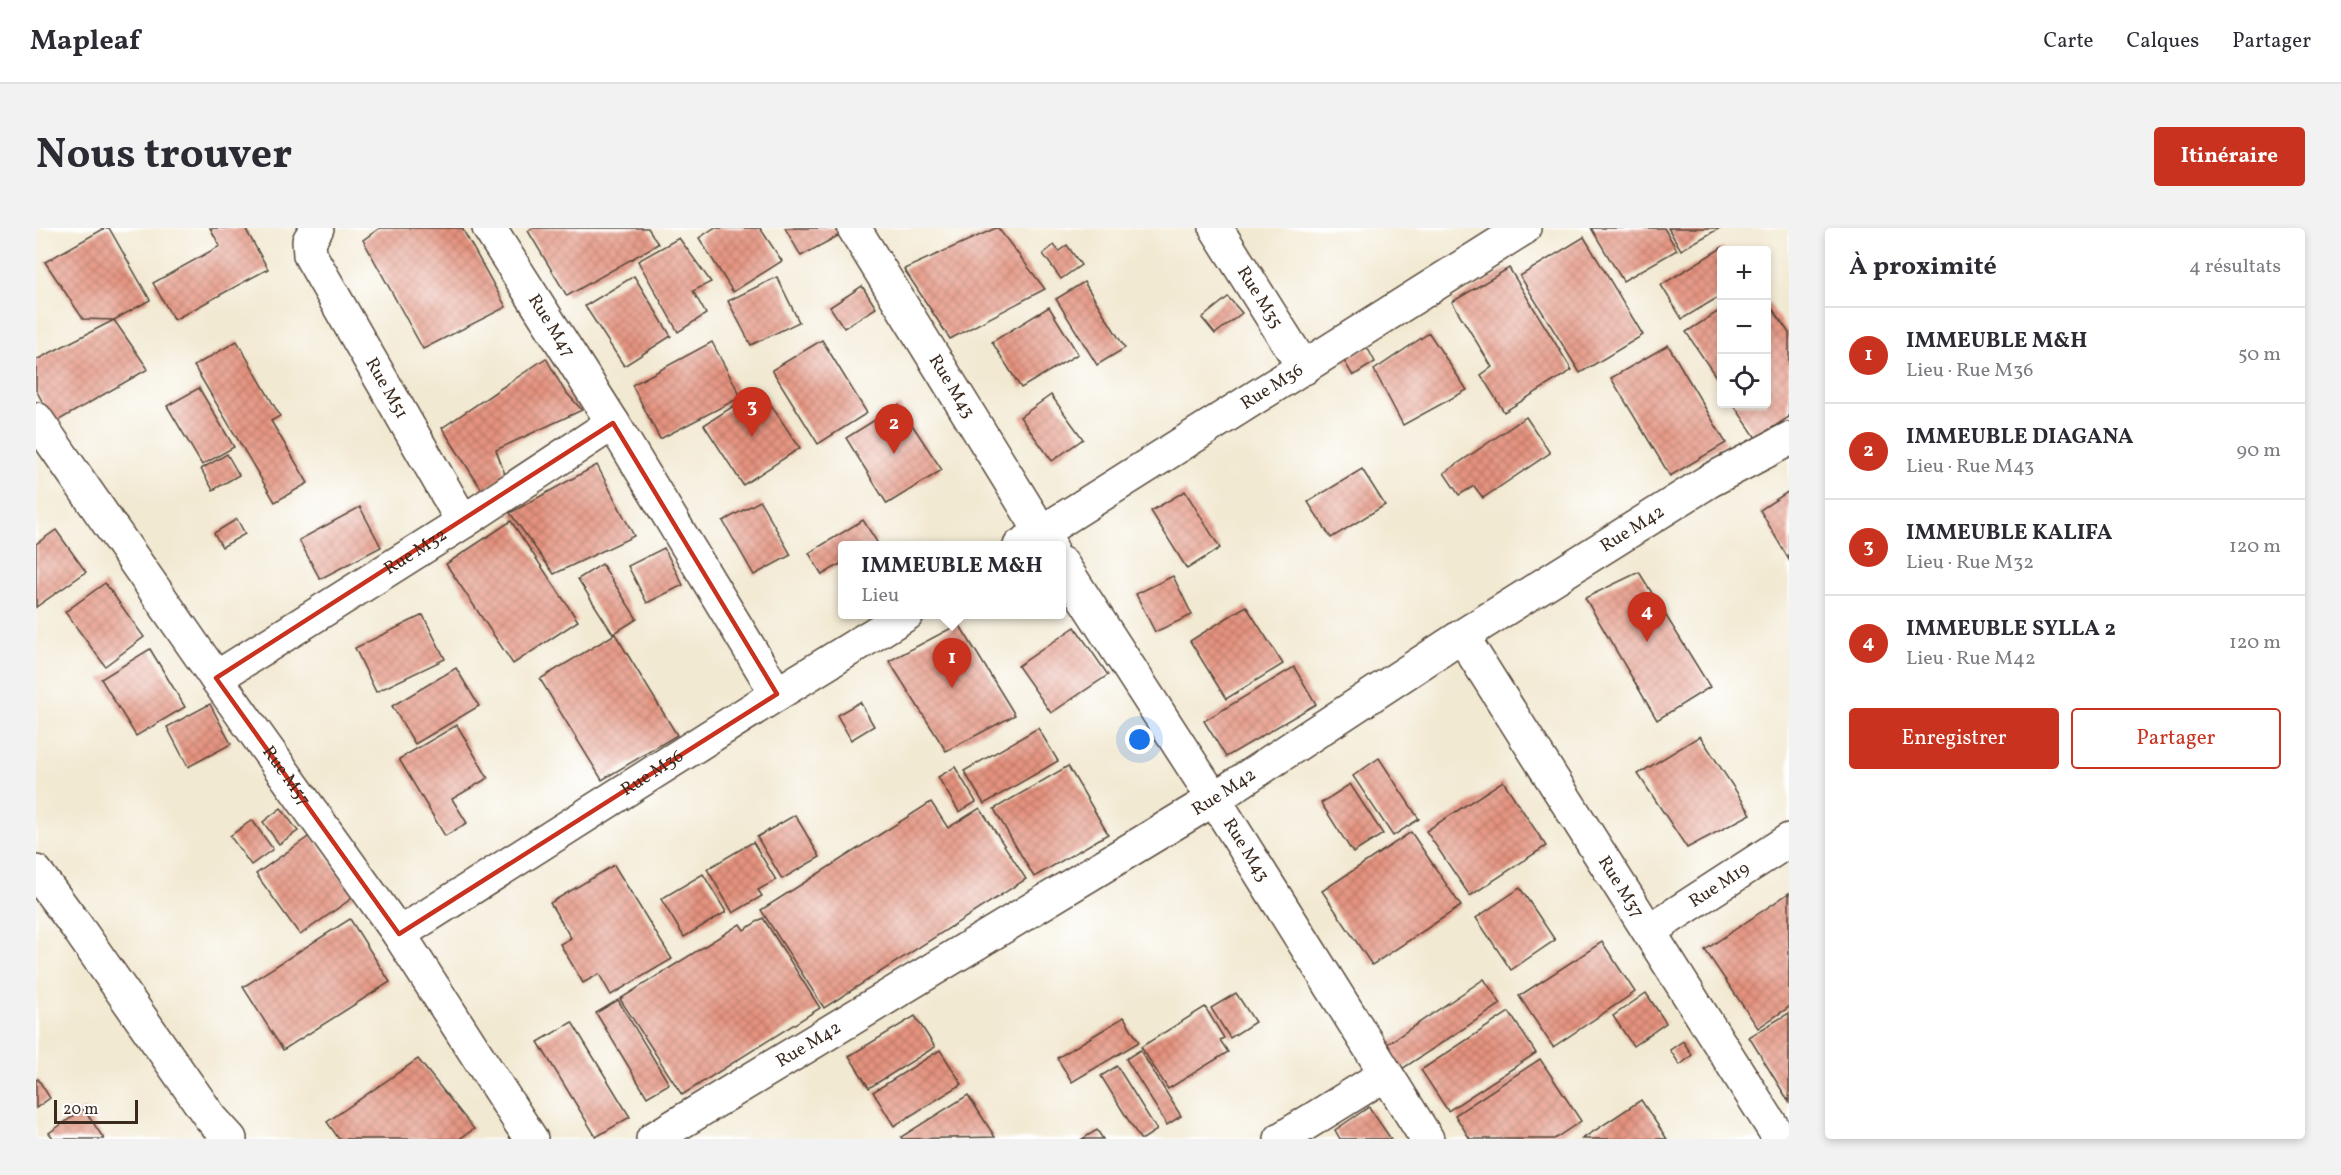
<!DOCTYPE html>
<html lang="fr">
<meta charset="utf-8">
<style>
body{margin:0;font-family:Vollkorn,serif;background:#f2f2f3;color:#2b2b33}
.controls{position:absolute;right:18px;top:18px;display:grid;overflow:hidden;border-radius:6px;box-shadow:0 3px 9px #0003}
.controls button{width:54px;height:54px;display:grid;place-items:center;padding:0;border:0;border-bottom:2px solid #e1e1e2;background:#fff;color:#2b2b33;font:30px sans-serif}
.scale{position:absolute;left:18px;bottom:15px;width:84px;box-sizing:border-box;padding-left:6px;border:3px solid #3b2a1e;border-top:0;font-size:16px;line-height:21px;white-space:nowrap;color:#3b2a1e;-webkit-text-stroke:4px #fff;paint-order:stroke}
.you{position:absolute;left:1104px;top:512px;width:21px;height:21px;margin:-15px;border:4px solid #fff;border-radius:50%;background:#1a73e8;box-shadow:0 0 0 9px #1a73e833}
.badge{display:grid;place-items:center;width:39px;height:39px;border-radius:50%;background:#c8321e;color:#fff;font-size:20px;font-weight:700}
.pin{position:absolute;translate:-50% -50px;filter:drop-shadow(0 2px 3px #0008)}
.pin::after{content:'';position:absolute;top:32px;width:21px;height:18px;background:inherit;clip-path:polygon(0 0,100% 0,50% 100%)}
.popup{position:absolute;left:802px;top:313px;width:228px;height:78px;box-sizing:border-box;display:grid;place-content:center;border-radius:6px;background:#fff;filter:drop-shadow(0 2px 4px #0005);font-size:20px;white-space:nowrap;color:#7c7c81}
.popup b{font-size:22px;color:#2b2b33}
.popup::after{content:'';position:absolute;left:50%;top:100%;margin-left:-12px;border:12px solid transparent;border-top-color:#fff}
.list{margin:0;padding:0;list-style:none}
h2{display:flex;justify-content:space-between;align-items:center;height:78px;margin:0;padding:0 24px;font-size:26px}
h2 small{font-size:20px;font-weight:400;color:#7c7c81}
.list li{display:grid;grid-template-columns:39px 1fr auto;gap:18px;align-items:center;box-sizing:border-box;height:96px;padding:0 24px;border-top:2px solid #e1e1e2}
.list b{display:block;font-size:22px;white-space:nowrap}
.list p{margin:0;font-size:20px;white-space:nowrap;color:#7c7c81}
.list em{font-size:20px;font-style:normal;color:#7c7c81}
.actions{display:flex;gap:12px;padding:18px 24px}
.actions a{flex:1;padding:14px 0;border:2px solid #c8321e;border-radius:6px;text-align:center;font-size:21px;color:#c8321e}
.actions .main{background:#c8321e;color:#fff}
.icon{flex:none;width:33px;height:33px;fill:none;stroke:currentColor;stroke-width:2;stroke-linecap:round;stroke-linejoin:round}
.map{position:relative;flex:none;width:1753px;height:911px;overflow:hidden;border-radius:6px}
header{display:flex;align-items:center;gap:36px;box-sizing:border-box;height:84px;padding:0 30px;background:#fff;border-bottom:2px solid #e1e1e2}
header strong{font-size:28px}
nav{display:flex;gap:33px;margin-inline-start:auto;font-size:21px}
.intro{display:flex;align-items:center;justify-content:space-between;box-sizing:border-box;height:144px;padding:0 36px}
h1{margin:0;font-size:42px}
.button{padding:15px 27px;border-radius:6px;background:#c8321e;color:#fff;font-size:21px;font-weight:700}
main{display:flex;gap:36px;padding:0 36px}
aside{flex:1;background:#fff;border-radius:6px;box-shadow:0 3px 9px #0003}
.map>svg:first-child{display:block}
.building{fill:url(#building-cross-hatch)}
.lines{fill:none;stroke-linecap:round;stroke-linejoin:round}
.minor-casing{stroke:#564739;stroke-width:36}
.minor{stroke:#fff;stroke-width:33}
.marked{fill:none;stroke:#c8321e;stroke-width:4.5;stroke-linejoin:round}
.labels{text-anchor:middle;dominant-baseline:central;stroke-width:4.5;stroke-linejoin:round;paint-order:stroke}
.street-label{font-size:18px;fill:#3b2a1e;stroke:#fff}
</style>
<header>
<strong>Mapleaf</strong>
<nav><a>Carte</a><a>Calques</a><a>Partager</a></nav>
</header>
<div class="intro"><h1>Nous trouver</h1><a class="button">Itinéraire</a></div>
<main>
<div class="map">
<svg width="1753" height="911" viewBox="0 0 1753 911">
<defs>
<pattern id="building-cross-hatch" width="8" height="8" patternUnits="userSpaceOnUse" patternTransform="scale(1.5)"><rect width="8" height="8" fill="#e5937f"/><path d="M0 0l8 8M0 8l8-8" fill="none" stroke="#bb7867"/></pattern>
</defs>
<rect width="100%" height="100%" fill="#fff"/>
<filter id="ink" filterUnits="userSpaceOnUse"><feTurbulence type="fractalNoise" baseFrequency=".0167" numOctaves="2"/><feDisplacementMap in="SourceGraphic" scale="12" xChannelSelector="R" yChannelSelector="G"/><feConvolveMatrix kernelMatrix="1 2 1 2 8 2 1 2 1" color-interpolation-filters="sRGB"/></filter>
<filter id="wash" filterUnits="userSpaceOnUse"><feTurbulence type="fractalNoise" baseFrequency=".008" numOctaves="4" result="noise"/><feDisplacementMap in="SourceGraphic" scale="24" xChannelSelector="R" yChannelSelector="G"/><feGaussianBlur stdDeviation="1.35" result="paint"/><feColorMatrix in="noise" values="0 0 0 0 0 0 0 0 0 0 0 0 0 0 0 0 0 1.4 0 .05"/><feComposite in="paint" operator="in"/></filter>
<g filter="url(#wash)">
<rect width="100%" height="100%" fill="#f2e9d2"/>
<g id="blocks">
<g class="building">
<path d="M69,0H73L114,72L78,92L47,91L9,34Z"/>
<path d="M174,0H209L232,41L138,92L117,55L184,18Z"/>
<path d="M344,0H426L470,79L387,121L327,12Z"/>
<path d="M497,0H612L622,16L531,68L492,3Z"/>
<path d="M678,0H724L746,33L697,64L663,10Z"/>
<path d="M749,0H809L811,3L765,28Z"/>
<path d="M960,0H962L1009,61L914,111L868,41Z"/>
<path d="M1555,0H1628L1641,22L1587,53Z"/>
<path d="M1632,0H1684L1645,22Z"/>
<path d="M1548,9L1607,107L1544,145L1484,48Z"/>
<path d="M643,10L675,54L657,63L670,86L642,104L602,33Z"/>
<path d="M1018,17L1023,23L1031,17L1045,37L1025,51L1007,26Z"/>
<path d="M1687,19L1689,22H1686V67L1646,91L1625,57Z"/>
<path d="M1473,40L1536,142L1468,184L1445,147L1456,139L1416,74Z"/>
<path d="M598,48L635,108L588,138L549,78Z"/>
<path d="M741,49L763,94L715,117L692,73Z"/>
<path d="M1048,54L1089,120L1061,137L1020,71Z"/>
<path d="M826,58L840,80L808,100L794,79Z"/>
<path d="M1192,69L1206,85L1179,106L1166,90Z"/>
<path d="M1730,71L1753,105V189L1720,210L1697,176H1730Z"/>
<path d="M1013,79L1042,126L985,160L956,114Z"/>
<path d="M1686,81V158L1650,104Z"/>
<path d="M78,92L112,141L18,195L0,162V132Z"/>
<path d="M1393,105L1431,162L1367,197L1338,142Z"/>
<path d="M786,112L831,185L782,216L736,142Z"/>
<path d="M201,113L244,188L235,193L272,255L239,274L158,138Z"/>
<path d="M676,114L705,169L624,211L596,157Z"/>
<path d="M1632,117L1690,215L1634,248L1575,150Z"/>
<path d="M1331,119L1339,134L1317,148L1307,131Z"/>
<path d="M510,130L528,162L546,182L460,222L470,249L446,262L406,200Z"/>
<path d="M163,160L198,219L166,237L131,178Z"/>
<path d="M724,161L764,220L707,257L668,197Z"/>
<path d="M1015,167L1047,211L1016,233L984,189Z"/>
<path d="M863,177L906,242L851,276L810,210Z"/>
<path d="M1490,189L1514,225L1447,270L1438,258L1423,267L1408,245Z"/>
<path d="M191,226L203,247L177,262L165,241Z"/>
<path d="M561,237L598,308L518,346L474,285Z"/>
<path d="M1326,241L1349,277L1295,310L1272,274Z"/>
<path d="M1149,263L1184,320L1151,341L1115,283Z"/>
<path d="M1753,263V332L1724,282Z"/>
<path d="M724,273L755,327L718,347L687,293Z"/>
<path d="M324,279L345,319L284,351L263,312Z"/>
<path d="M201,291L209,306L186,319L178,305Z"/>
<path d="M827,292L841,314L835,318H806V335L786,347L773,325Z"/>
<path d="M475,293L542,393L477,436L410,336Z"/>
<path d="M20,302L50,344L0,379V316Z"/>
<path d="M628,320L647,357L611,375L592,338Z"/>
<path d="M566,336L601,391L577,406L542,351Z"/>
<path d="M1603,344L1674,459L1621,492L1549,370Z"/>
<path d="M1137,348L1156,387L1119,404L1100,366Z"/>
<path d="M69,355L108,409L69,438L29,384Z"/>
<path d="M1210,378L1247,436L1190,471L1154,413Z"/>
<path d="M387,387L409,431L340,464L319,420Z"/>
<path d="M923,396L979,487L910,523L853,433Z"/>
<path d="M1039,399L1072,447L1015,485L982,438Z"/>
<path d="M579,406L641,507L566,552L504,451Z"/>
<path d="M114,421L149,479L100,508L65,451Z"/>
<path d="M1258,439L1280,476L1190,529L1168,493Z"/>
<path d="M420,440L443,478L379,516L356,478Z"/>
<path d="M824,474L838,498L815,512L801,487Z"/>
<path d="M174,476L195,516L152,539L131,499Z"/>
<path d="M421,497L452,550L416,571L431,595L409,608L363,531Z"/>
<path d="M1002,500L1022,533L948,576L928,543Z"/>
<path d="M1664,508L1715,586L1651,620L1602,546Z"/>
<path d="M1343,530L1383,591L1357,608L1317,548Z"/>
<path d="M1032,538L1072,606L998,649L958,581Z"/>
<path d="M919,539L940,574L923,584L902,549Z"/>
<path d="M1467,553L1510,618L1434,668L1390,603Z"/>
<path d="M1314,556L1347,606L1317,625L1285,575Z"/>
<path d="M895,574L912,600L944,580L990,651L788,780L725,682Z"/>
<path d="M245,580L262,603L243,616L227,594Z"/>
<path d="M759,587L784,629L746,651L721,609Z"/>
<path d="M216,592L237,621L215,637L194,608Z"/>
<path d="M1375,604L1425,678L1336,737L1286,663Z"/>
<path d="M275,607L319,668L264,707L220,646Z"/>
<path d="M717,614L740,652L722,662L726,668L697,685L671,641Z"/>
<path d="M578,637L636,731L575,767L563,746L547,755L524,716L535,710L514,675Z"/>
<path d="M667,646L690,684L648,709L625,671Z"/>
<path d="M1484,660L1519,712L1475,742L1440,690Z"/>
<path d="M1753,665V779L1722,800L1669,722Z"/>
<path d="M727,690L784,780L646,867L584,771L704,696L708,702Z"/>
<path d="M314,691L354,754L247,822L207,759Z"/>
<path d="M1566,714L1599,764L1517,819L1483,768Z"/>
<path d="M1448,751L1465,776L1366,841L1350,817Z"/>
<path d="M1200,765L1219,794L1194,810L1175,780Z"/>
<path d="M1610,765L1630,795L1597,818L1577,788Z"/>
<path d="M582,772L633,856L611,869L560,785Z"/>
<path d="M1169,779L1188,810L1184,812L1192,824L1132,861L1105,819Z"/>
<path d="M1473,784L1500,825L1412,883L1385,842Z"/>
<path d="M1753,785V874L1713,809Z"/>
<path d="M879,788L899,819L833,860L813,828Z"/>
<path d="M1088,789L1103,814L1036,854L1021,830Z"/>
<path d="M536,794L594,889L560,909L502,814Z"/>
<path d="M1647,813L1656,827L1644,837L1634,822Z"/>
<path d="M904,822L926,856L858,898L837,864Z"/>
<path d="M1104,822L1145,888L1131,897L1090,831Z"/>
<path d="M382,831L438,901L423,911H303L291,894Z"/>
<path d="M1504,831L1545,893L1518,911H1434L1419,887Z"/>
<path d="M1081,838L1121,902L1107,911H1104L1065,848Z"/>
<path d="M2,851L14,870L0,880V852Z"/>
<path d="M932,867L959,909L866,911L865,909Z"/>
<path d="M1605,872L1631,911H1546Z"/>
<path d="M1333,879L1355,911H1304L1299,902Z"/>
<path d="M48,881L68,911H18L13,905Z"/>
<path d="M1061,902L1067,911H1046Z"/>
</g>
</g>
</g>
<g filter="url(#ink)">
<use href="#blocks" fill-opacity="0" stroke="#564739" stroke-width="1.5"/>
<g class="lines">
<defs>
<g id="minor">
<path id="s1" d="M281,0L273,13L274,27L427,294"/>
<path id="s2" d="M453,0L577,195L741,466"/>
<path id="s3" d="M818,0L1014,318"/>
<path id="s4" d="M1180,0L1268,140"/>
<path id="s5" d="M0,191L180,450L363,706L495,911"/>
<path id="s6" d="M984,318L1488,0"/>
<path id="s7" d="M1026,336L1178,571L1391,911"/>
<path id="s8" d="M1426,408L1744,911"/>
<path id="s9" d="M180,450L427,294L577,195"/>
<path d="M0,644L41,699L174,889L194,911"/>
<path id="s10" d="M1613,703L1753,612"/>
<path id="s11" d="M363,706L741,466L871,386"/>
<path id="s12" d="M617,911L1178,571L1426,408L1673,253L1753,211"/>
<path d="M1245,911L1350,846"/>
</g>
</defs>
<use href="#minor" class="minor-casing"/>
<use href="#minor" class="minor"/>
</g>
</g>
<path class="marked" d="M577,195L741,466L363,706L180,450Z"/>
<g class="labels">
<g class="street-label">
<text stroke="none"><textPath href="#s4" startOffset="82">Rue M35</textPath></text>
<text stroke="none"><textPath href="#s2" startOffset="116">Rue M47</textPath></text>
<text stroke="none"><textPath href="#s3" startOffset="186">Rue M43</textPath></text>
<text stroke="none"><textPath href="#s6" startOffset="298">Rue M36</textPath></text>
<text stroke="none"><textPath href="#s1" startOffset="183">Rue M51</textPath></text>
<text stroke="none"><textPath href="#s12" startOffset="1154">Rue M42</textPath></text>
<text stroke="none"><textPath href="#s9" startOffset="236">Rue M32</textPath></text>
<text stroke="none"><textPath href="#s11" startOffset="300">Rue M36</textPath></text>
<text stroke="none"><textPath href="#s5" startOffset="436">Rue M57</textPath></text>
<text stroke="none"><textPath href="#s12" startOffset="668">Rue M42</textPath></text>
<text stroke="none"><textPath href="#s7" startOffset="340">Rue M43</textPath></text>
<text stroke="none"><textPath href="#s10" startOffset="84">Rue M19</textPath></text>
<text stroke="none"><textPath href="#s8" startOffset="297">Rue M37</textPath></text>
<text stroke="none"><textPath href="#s12" startOffset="182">Rue M42</textPath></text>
</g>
</g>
</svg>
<div class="controls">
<button>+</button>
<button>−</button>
<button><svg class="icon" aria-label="locate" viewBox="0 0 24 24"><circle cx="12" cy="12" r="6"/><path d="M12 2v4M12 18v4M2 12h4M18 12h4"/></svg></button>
</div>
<div class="scale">20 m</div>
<div class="you"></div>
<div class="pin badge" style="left:916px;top:460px">1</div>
<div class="popup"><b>IMMEUBLE M&amp;H</b>Lieu</div>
<div class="pin badge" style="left:858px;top:226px">2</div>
<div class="pin badge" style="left:716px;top:209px">3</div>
<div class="pin badge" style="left:1611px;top:414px">4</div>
</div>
<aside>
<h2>À proximité<small>4 résultats</small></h2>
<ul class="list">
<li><span class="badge">1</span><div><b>IMMEUBLE M&amp;H</b><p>Lieu · Rue M36</p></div><em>50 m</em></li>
<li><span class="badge">2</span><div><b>IMMEUBLE DIAGANA</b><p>Lieu · Rue M43</p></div><em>90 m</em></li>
<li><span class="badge">3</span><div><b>IMMEUBLE KALIFA</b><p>Lieu · Rue M32</p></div><em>120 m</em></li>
<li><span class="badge">4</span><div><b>IMMEUBLE SYLLA 2</b><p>Lieu · Rue M42</p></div><em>120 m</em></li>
</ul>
<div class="actions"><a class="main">Enregistrer</a><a>Partager</a></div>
</aside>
</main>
